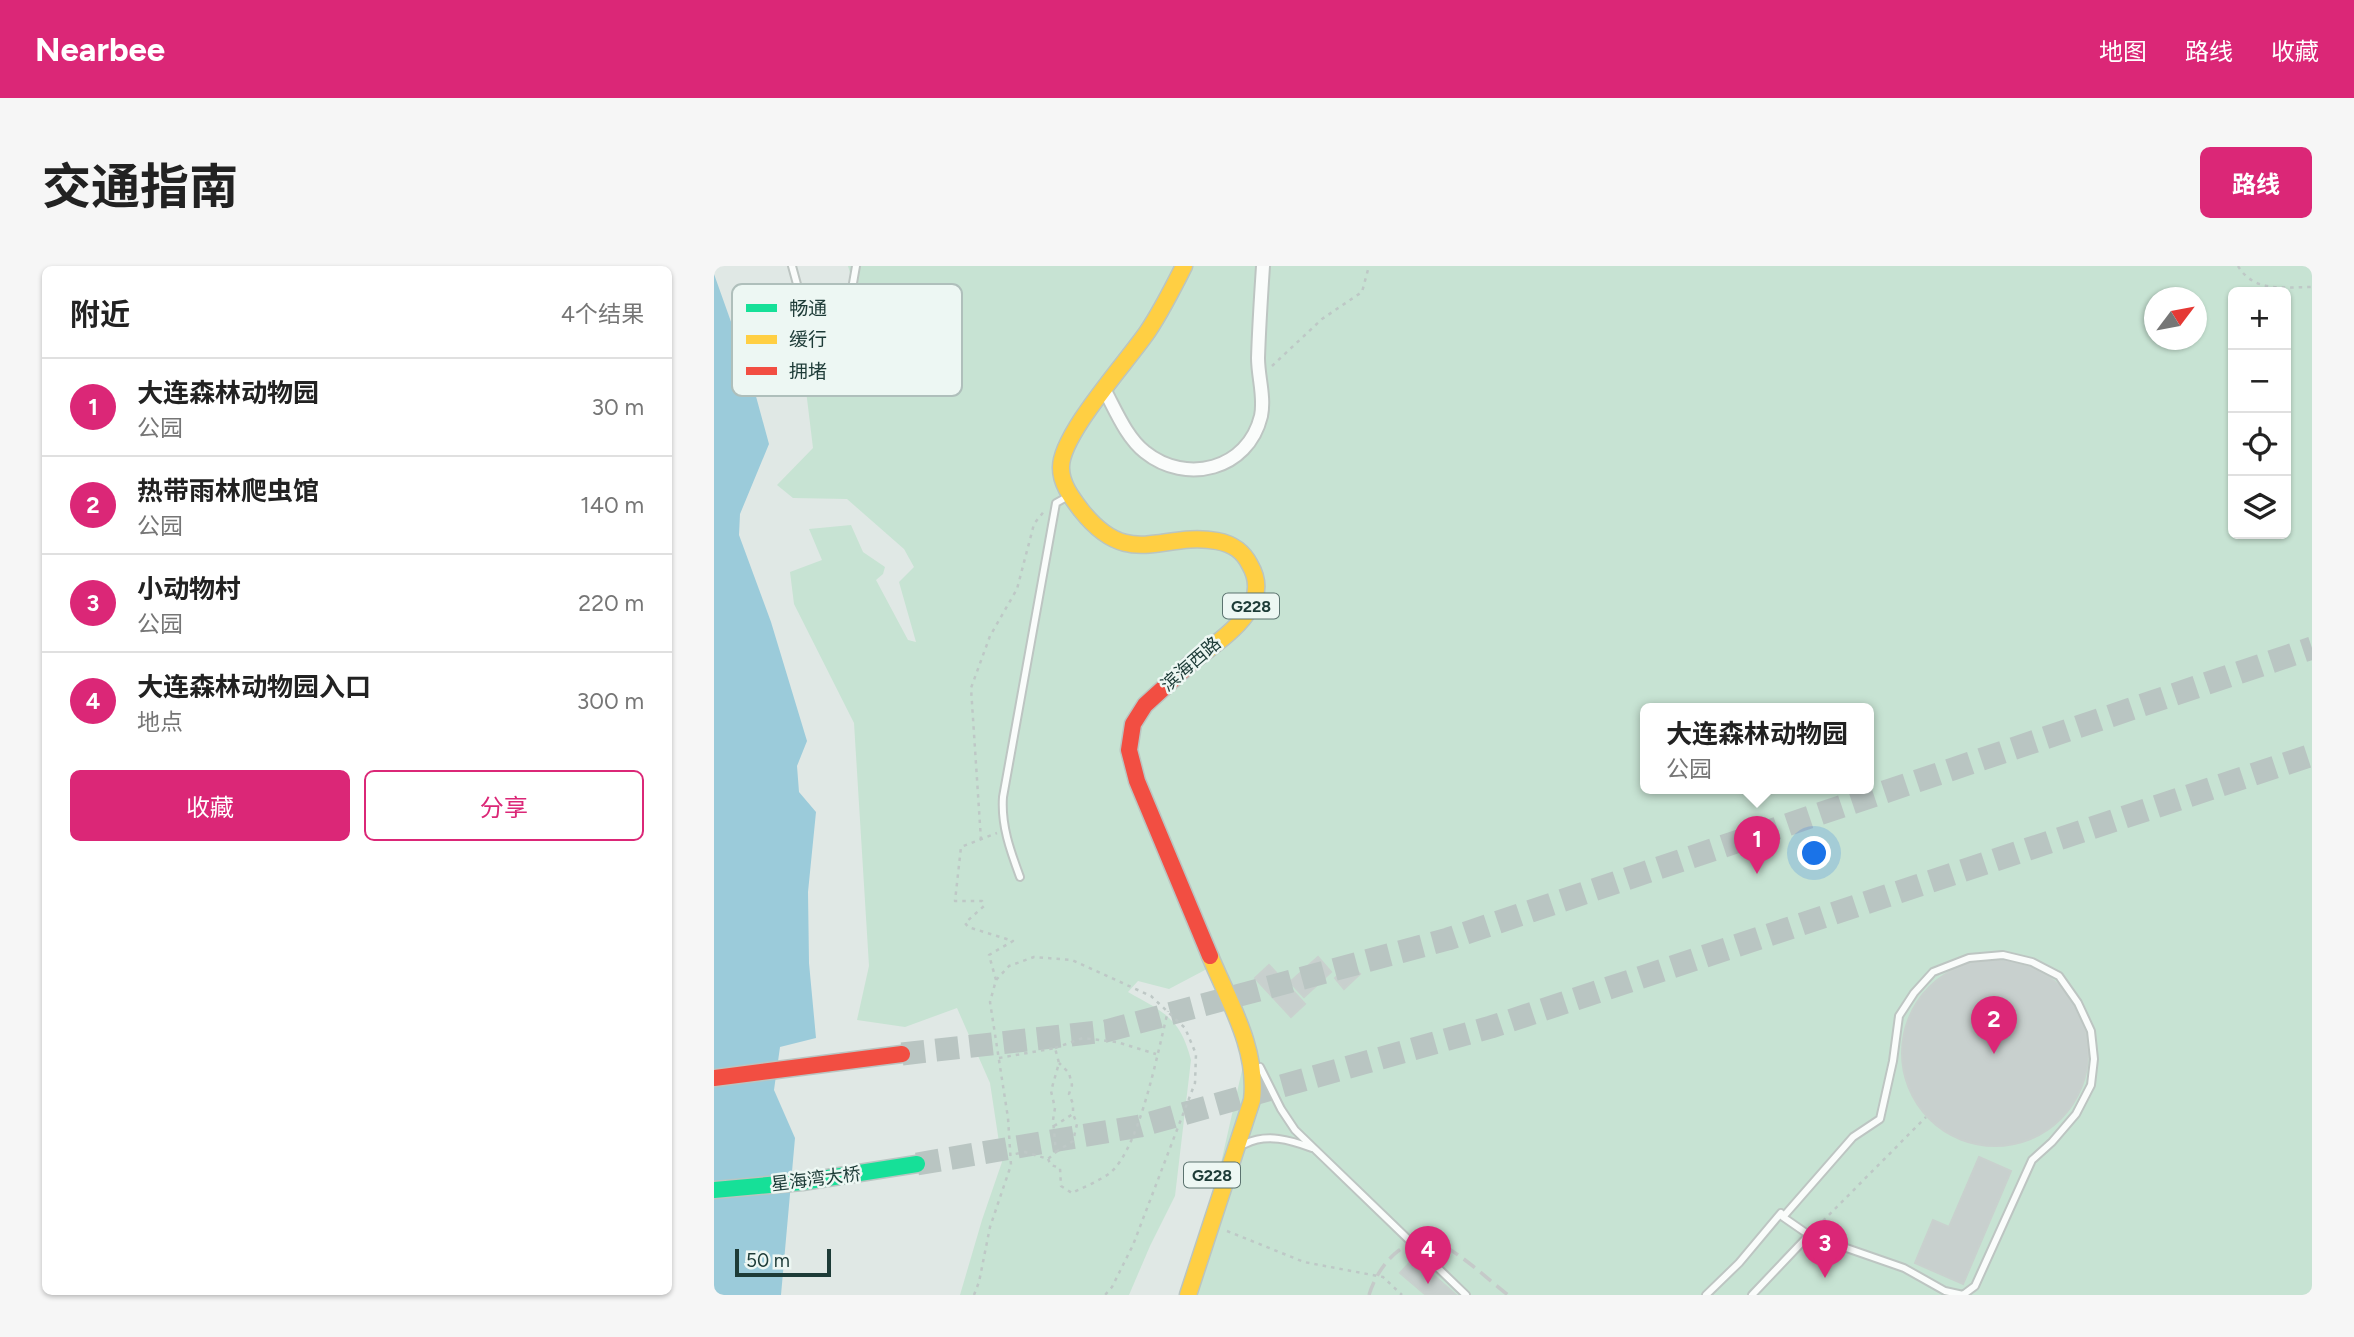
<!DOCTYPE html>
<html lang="zh">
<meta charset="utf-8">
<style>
body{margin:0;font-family:Figtree,"Noto Sans SC",sans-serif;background:#f6f6f6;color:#222}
.controls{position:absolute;right:21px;top:21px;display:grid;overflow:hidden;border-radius:10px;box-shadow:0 2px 5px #0004}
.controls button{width:63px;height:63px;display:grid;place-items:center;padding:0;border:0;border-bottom:2px solid #e0e0e0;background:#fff;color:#222;font:35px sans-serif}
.compass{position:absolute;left:1430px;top:21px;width:63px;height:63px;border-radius:50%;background:#fff;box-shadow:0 2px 5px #0004;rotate:58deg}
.scale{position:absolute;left:21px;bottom:18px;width:96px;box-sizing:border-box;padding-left:7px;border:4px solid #1d3b37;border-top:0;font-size:19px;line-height:24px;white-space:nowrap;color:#1d3b37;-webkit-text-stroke:5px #edf7f3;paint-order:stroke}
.you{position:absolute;left:1101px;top:588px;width:24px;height:24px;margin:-18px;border:5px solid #fff;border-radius:50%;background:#1a73e8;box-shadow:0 0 0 10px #1a73e833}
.badge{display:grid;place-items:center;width:46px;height:46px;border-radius:50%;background:#db2777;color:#fff;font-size:23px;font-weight:700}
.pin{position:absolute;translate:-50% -58px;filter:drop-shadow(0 2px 4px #0008)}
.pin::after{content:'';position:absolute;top:37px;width:24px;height:21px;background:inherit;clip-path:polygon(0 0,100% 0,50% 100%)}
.popup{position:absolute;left:926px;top:437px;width:234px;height:91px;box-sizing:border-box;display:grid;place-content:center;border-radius:10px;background:#fff;filter:drop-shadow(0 2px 5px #0005);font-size:23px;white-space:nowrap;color:#767676}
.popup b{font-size:26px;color:#222}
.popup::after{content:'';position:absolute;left:50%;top:100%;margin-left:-14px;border:14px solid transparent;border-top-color:#fff}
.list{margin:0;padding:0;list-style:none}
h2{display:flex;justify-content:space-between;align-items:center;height:91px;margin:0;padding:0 28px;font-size:30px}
h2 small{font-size:23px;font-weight:400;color:#767676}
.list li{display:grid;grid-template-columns:46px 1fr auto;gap:21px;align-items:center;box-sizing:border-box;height:98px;padding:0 28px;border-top:2px solid #e0e0e0}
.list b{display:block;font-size:26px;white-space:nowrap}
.list p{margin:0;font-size:23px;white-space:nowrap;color:#767676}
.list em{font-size:23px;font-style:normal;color:#767676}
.actions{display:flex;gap:14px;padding:21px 28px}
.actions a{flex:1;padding:16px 0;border:2px solid #db2777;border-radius:10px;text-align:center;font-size:24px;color:#db2777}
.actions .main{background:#db2777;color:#fff}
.icon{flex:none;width:38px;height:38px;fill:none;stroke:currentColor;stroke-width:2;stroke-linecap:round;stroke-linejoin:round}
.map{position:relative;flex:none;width:1598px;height:1029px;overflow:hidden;border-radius:10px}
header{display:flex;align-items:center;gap:42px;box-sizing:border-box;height:98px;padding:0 35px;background:#db2777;color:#fff}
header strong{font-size:33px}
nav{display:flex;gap:38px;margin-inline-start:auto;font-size:24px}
.intro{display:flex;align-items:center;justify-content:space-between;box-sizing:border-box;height:168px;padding:0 42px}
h1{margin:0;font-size:49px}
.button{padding:18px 32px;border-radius:10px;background:#db2777;color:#fff;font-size:24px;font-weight:700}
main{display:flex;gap:42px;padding:0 42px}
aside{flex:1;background:#fff;border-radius:10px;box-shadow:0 2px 5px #0004}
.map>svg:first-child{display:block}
.green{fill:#c7e3d3;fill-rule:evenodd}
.water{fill:#9bcbda}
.building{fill:#c8d0ce;stroke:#c9d1ce;stroke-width:2}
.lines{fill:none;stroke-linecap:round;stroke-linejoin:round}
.highway-tunnel{stroke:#b9c5c2;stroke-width:23;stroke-dasharray:23 11;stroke-linecap:butt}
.lane-casing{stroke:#bdc5c2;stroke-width:10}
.street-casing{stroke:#bdc5c2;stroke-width:16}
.fast-casing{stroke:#bac5c2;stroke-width:19}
.slow-casing{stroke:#bac5c2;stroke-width:19}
.jam-casing{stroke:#bac5c2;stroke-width:19}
.path{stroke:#bec8c6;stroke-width:2.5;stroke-dasharray:3.5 5;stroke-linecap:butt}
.lane{stroke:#fafcfb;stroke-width:6}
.street{stroke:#fafcfb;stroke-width:12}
.fast{stroke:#16e098;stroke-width:16}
.slow{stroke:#ffcf43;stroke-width:16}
.jam{stroke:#f24e42;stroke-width:16}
.rail{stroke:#c5cac9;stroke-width:3.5;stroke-dasharray:14 7;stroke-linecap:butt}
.labels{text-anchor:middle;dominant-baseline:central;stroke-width:5;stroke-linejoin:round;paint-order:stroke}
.shield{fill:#edf7f3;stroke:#5b736f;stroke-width:2}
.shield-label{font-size:16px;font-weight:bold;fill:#1d3b37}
.street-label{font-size:18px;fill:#1d3b37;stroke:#edf7f3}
.key{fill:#edf7f3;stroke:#afbfbb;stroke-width:2}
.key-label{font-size:19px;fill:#1d3b37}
</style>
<header>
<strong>Nearbee</strong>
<nav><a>地图</a><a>路线</a><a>收藏</a></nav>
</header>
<div class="intro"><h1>交通指南</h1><a class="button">路线</a></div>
<main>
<aside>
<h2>附近<small>4个结果</small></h2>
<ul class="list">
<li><span class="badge">1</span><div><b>大连森林动物园</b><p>公园</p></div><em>30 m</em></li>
<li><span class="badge">2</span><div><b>热带雨林爬虫馆</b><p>公园</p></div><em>140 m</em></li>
<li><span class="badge">3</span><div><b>小动物村</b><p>公园</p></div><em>220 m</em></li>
<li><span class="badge">4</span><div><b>大连森林动物园入口</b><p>地点</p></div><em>300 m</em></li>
</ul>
<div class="actions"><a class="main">收藏</a><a>分享</a></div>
</aside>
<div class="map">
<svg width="1598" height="1029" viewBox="0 0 1598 1029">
<rect width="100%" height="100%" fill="#e0e8e5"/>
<path class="green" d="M134,0H1598V1029H477L536,769L508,695L455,723L424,715L414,726C449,746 466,751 477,794L461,930L436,980L415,1029H246L268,954L288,896L276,817L243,742L191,761L143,754L155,700L140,457L80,338L76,306L108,294L95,263L137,259L149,286L171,301L169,308L162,314L194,374L202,376L185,316L200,301L190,283L133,233L79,232L63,219L99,182L90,108L108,99L103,69L145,37ZM1519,26H1572V268H1519ZM1440,32H1482V74H1440ZM931,442H1155V522H931Z"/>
<path class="water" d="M0,8L37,112L55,178L26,248L25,269L57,356L93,475L83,500L85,526L102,546L94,626L95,697L102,772L66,781L60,824L81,872L67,1029H0Z"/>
<g class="building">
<path d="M604,691L617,706L590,731L576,716Z"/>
<circle cx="1281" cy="787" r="93"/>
<path d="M637,698L646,708L630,723L621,712Z"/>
<path d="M555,699L591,738L577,751L541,712Z"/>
<path d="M1265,891L1297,905L1249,1018L1201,997L1219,954L1235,961Z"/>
<path d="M700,992L742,1029H712L686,1007Z"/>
</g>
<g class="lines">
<g class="highway-tunnel">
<path d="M188,788L392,765L734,673L1598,382"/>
<path d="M203,898L426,860L777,761L1598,489"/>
</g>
<defs>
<g id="lane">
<path d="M78,0L95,62L89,70L94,94"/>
<path d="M95,62L112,57L135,40L142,0"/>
<path d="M306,611C296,584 287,559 289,531L342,237L351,232"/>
<path d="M546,801L567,843L581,864L752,1029"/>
<path d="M531,878C553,867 576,874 598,882"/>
<path d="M992,1029L1025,997L1067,947"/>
<path d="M1038,1029L1095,969"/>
<path d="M1249,1029L1231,1025L1190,1002L1095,969L1069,951L1139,871L1166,853L1179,795L1185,750L1200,727L1219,706L1255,692L1289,689L1318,696L1345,710L1364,737L1377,765L1380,793L1377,819L1362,848L1338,876L1318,894L1261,1020L1249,1029"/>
</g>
<path id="street" d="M390,123C401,143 412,171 431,186C472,219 534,204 547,150C551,131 544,111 544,92C545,61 547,30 549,0"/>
<path id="fast" d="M0,924L88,916L203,898"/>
<g id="slow">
<path d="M470,0C459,22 448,44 434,65C413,96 346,169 347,202C347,218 358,232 367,244C415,305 447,265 503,275C519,278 529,285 536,299C561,342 505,374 477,397"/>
<path d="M474,1029L538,834C544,783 515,736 496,690"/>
</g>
<g id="jam">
<path d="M477,397L431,439L419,458L415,484L423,515L496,690"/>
<path d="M0,812L188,788"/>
</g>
</defs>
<use href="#lane" class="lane-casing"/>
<use href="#street" class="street-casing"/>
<use href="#fast" class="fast-casing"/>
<use href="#slow" class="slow-casing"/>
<use href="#jam" class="jam-casing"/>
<g class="path">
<path d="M1524,0C1540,27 1571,21 1598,21"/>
<path d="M558,100L608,53L648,26L655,0"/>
<path d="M267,574L257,422L276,370L303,323L320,258L331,244"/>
<path d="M282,714L275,689L299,675L254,661L251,657L270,640L268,635H241L247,581L283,567"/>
<path d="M341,782L369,772L403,776L442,788"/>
<path d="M285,792L341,782L345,797L337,825L341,842L339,854L342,886L334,893L311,886L296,889"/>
<path d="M340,860L359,848V838L355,828L358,819L355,807L345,797"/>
<path d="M342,886L359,875L363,858L359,848"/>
<path d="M334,893L337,899L346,902L347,920L358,927C370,921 385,915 396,907C426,882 444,784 454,745"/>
<path d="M1103,961L1212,851"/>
<path d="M513,965L590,996L669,1011L688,1029"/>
<path d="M260,1029L265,1016L276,961L297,899L294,852L276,736L282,714L295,700L320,691L358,694L437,730L471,762L482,788L481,817L461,869L419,979L398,1021L391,1029"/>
</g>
<use href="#lane" class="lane"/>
<use href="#street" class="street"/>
<use href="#fast" class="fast"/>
<use href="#slow" class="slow"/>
<use href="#jam" class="jam"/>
<path class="rail" d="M655,1029C663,1002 689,967 722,977C741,982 777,1016 794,1029"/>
</g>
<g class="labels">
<g class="shield">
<rect x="509" y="327.5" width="56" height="25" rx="5"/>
<rect x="470" y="896.5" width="56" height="25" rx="5"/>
</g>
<g class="shield-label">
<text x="537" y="340">G228</text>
<text x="498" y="909">G228</text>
</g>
<g class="street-label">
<text transform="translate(477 398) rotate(-41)">滨海西路</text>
<text transform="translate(102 913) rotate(-7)">星海湾大桥</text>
</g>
</g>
<rect x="18" y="18" width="230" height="112" rx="10" class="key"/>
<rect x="32" y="38" width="31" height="8" fill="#16e098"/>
<rect x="32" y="69" width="31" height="9" fill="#ffcf43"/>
<rect x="32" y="101" width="31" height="8" fill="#f24e42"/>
<g class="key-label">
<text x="75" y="49">畅通</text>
<text x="75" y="80">缓行</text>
<text x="75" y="112">拥堵</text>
</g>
</svg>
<div class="controls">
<button>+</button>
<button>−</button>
<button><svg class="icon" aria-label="locate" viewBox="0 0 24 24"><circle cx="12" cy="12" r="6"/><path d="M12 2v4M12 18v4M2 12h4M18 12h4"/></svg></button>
<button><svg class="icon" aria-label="layers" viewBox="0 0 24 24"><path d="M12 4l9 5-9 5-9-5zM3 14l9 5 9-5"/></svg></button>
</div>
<svg class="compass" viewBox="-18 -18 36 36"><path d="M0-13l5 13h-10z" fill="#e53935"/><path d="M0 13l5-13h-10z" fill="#767676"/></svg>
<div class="scale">50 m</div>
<div class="you"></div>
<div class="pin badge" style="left:1043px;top:608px">1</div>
<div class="popup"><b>大连森林动物园</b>公园</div>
<div class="pin badge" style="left:1280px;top:788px">2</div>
<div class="pin badge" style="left:1111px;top:1012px">3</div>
<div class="pin badge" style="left:714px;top:1018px">4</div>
</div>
</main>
